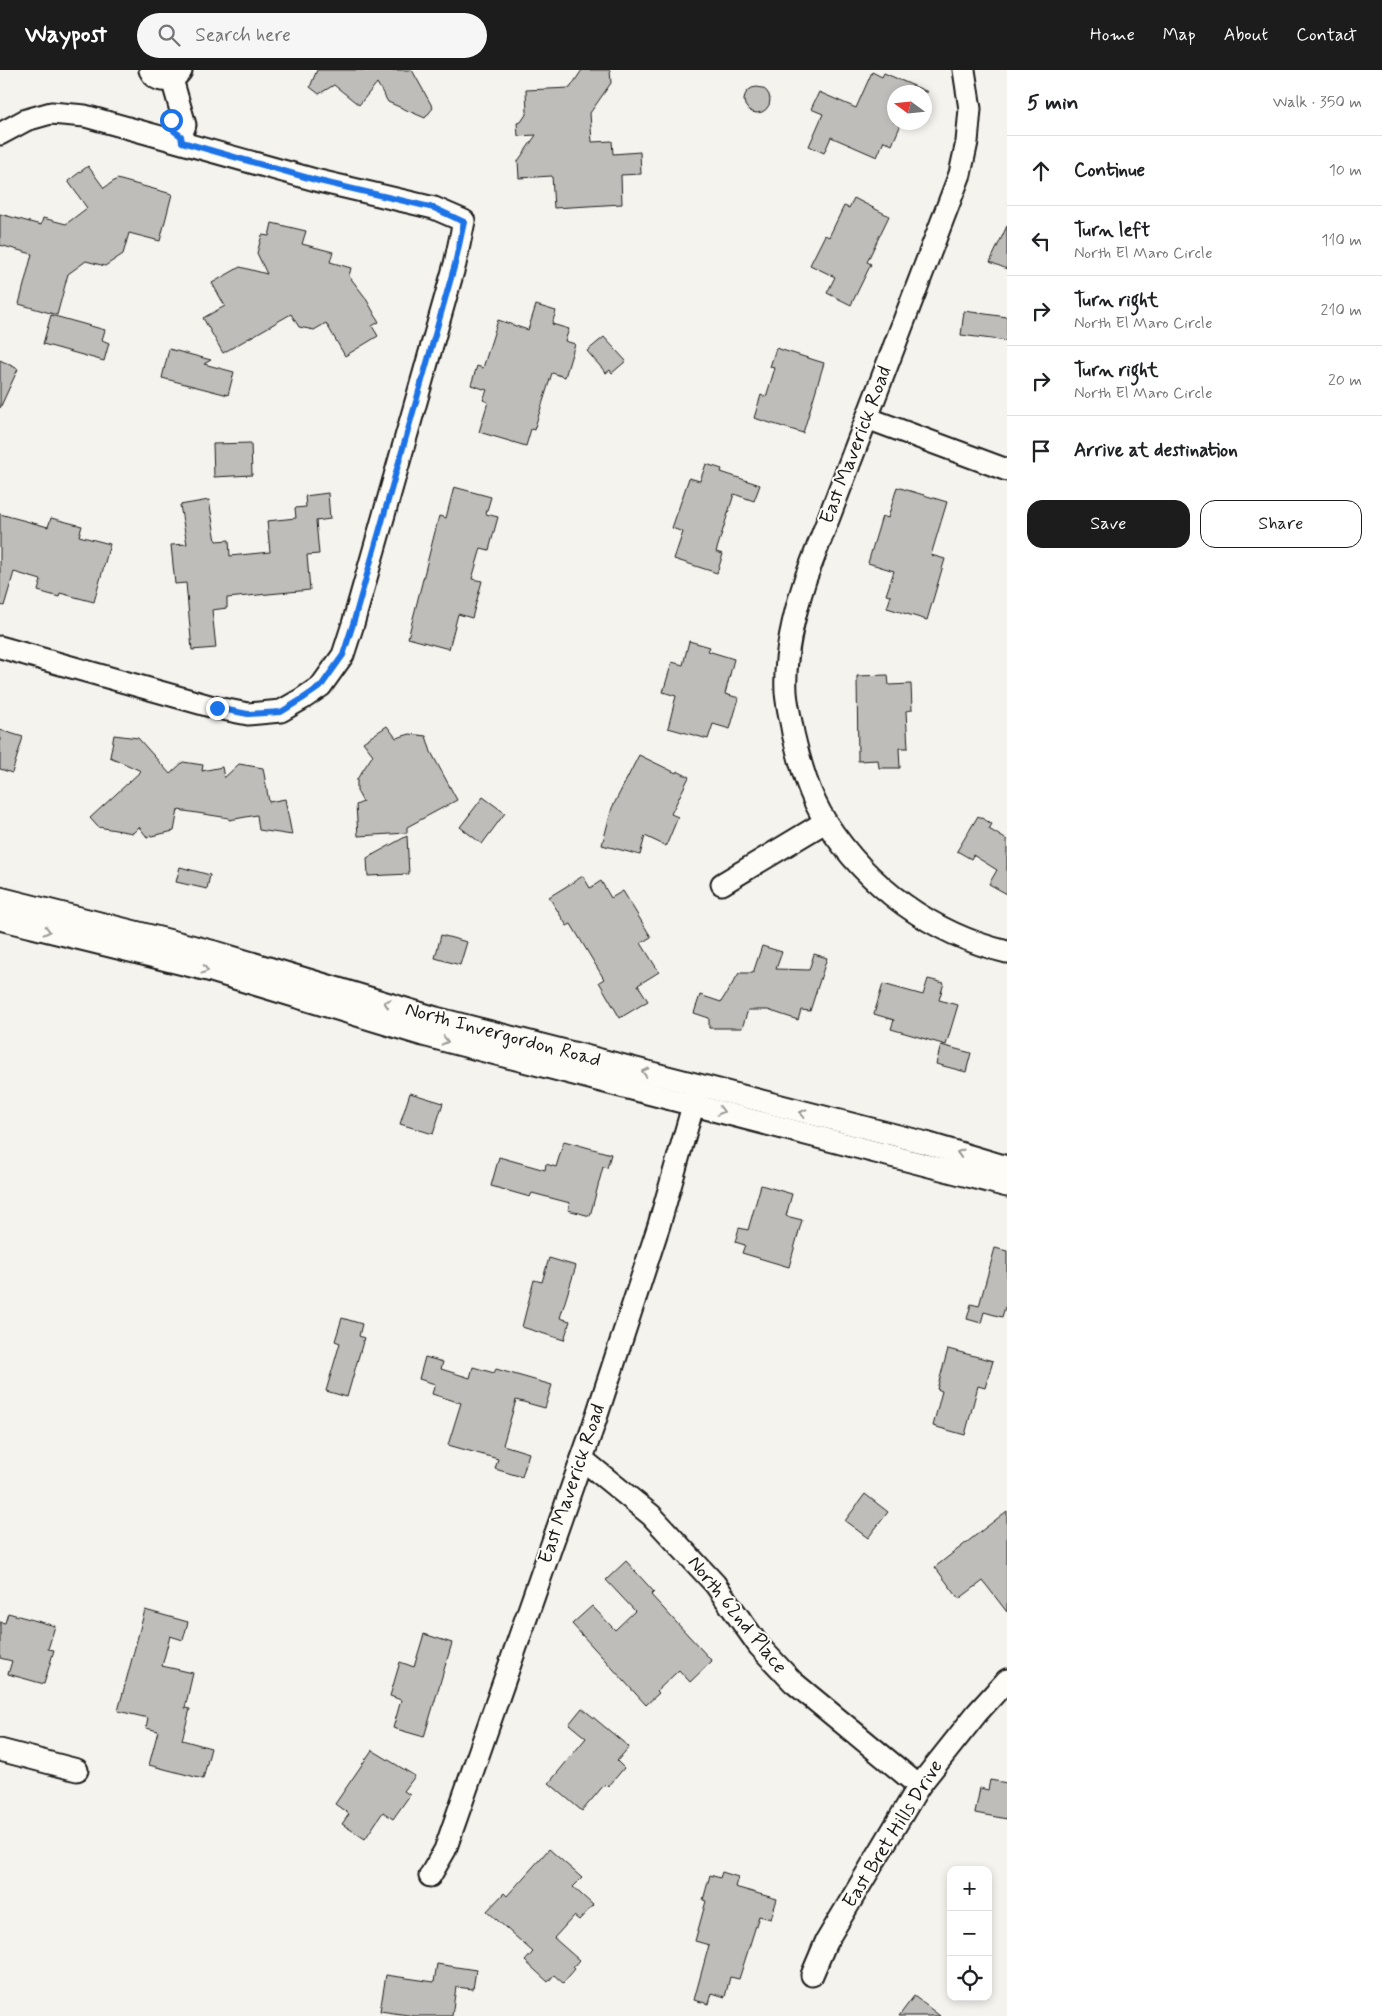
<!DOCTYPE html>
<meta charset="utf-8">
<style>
body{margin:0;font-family:Mynerve,sans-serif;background:#f6f6f6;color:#202124}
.controls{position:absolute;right:15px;bottom:15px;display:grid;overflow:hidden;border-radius:10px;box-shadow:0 2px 8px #0003}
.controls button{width:45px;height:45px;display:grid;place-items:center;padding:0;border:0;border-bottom:1px solid #e0e0e0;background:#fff;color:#202124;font:25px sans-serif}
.compass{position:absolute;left:887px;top:15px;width:45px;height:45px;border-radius:50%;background:#fff;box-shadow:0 2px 8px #0003;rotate:285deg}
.stop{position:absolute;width:15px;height:15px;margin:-11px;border:4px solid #1a73e8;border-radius:50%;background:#fff}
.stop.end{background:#1a73e8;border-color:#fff;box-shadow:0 1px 5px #0008}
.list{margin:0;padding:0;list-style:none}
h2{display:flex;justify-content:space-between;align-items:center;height:65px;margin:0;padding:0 20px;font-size:21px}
h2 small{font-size:16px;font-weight:400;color:#757577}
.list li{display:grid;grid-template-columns:32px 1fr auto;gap:15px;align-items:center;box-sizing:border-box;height:70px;padding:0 20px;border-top:1px solid #e0e0e0}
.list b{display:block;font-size:19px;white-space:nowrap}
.list p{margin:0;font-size:16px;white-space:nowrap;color:#757577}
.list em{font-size:16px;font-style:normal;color:#757577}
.actions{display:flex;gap:10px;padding:15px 20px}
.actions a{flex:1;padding:11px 0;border:1px solid #1c1c1c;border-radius:15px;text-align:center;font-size:18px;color:#1c1c1c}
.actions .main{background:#1c1c1c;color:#fff}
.icon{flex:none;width:28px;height:28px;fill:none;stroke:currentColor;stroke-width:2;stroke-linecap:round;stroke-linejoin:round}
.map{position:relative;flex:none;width:1007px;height:1946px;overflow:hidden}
header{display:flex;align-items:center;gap:30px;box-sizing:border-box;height:70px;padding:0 25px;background:#1c1c1c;color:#fff}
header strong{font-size:24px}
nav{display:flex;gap:28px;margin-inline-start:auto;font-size:18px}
.search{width:350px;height:45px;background:#f6f6f6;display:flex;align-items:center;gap:12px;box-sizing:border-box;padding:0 18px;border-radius:28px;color:#757577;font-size:19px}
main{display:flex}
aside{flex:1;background:#fff}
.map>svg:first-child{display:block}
.building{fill:#bebdba;stroke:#1c1c1c}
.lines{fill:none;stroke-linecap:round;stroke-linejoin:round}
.minor-casing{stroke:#1c1c1c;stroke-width:25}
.minor{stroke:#fdfcf7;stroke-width:21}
.oneway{stroke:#989794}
.route{stroke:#1a73e8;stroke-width:6}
.labels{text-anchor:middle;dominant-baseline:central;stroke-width:4;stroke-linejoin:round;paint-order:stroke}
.street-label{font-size:20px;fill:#1c1c1c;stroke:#fdfcf7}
</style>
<header>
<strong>Waypost</strong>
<div class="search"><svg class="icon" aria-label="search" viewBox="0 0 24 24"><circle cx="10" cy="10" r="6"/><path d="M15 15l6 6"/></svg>Search here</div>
<nav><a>Home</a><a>Map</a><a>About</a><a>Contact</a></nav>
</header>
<main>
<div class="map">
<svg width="1007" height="1946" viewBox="0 0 1007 1946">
<rect width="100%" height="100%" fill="#f4f3ee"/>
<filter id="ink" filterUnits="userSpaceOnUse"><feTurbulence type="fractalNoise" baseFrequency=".02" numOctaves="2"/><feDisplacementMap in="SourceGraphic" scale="10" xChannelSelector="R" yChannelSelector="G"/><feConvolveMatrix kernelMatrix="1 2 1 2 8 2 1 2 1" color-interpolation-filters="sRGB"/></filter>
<g filter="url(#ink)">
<g class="building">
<path d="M317,0H412L433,38L425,48L388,32L377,13L359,35L334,15L319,24L310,17Z"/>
<path d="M582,0H610L611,13L590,43L592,72L612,71L613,84L640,82L641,104L621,105L622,134L554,138L552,106L519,108L518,91L536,65L518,66L517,53L521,52L527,43L526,20L570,18Z"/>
<path d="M872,2L882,7L884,3L928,22H894V52H902L892,75L884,71L877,87L831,67L824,83L809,76L823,44L811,39L819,22L856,38Z"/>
<circle cx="757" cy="30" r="13"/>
<path d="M88,96L104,118L117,109L172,124L160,171L129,163L123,184L105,196L86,191L68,204L57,245L19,234L32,184L0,175V144L41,155L43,148L66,154L87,138L68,111Z"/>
<path d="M854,128L889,146L867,192L871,194L851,235L827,223L835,207L810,195L825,165L829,167L844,136L849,138Z"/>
<path d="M272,153L306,161L302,174L333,182L330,192L351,198L349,206L365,227L379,252L372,256L378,266L345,286L326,253L314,260L299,257L291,244L223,283L203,248L225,236L212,213L240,197L267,204L257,183L262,165L269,166Z"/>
<path d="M1007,156V199L990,192Z"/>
<path d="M536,235L556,241L552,254L569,259L565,271L575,274L565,307L552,303L534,360L531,359L526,376L479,362L488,332L483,330L487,320L471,315L477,296L483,298L498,250L528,260Z"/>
<path d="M964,241L1007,247V271L961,265Z"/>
<path d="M51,245L105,260L102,270L109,273L104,291L43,274Z"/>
<path d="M604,267L626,291L612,303L610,300L606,303L587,281Z"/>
<path d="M776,278L824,293L803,363L754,348L761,325L766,327L775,298L770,297Z"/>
<path d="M169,279L211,290L204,294L234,302L228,325L162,308Z"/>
<path d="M0,290L18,299L0,338Z"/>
<path d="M251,373L252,405L214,407L213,374Z"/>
<path d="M706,394L722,399L721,402L760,415L754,431L734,424L716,482L723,484L717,503L674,489L683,462L672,458L689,408L700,411Z"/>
<path d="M454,417L491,427L486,444L498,447L489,480L481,478L472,509L482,511L472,548L458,544L449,579L408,568L439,446L446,448Z"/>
<path d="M897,417L947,432L931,485L945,489L927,550L887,538L891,526L886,525L894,501L868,493L882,446L888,448Z"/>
<path d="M328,423L330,449L316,451L319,484L307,485L310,520L227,528V538L212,540L216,578L192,580L186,513L175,514L171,475L187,474L180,435L209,430L216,471L229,470L230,486L270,482L267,451L296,448L295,438L306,437L305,426Z"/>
<path d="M0,444L48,457L51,448L82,456L79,466L110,474L94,532L60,523L59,527L38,521L41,510L14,502L4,536L0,535Z"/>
<path d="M689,571L710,577L708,581L734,589L725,624L739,628L730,659L713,654L708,669L668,658L676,626L663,622L672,592L683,595Z"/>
<path d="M888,605L889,615L911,614L912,640L906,641L908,678H899L900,698H879L878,690L858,691L857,606Z"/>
<path d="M387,656L396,668L410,664L426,666L431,682L457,730L407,757V763L358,766L356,735L363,732L357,721V709L373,685L363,672Z"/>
<path d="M0,660L23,667L12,703L0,699Z"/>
<path d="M114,665L138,668L170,704L183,692L203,695L202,701L222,697L224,708L239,694L263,698L269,732L285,729L292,765L259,760L257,745L229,750V748L178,740L174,761L147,767L139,757L133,763L98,757L90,748L141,701L110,687Z"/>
<path d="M639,685L676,703L677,701L689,707L671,744L678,747L666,776L645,766L640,785L602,775L612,738Z"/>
<path d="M483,727L505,743L482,774L460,757Z"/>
<path d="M978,746L992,754L989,759L1007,770V824L989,814L997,800L973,785L971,789L957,781Z"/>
<path d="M407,766L409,804L368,806L367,788Z"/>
<path d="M180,797L210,805L207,819L176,812Z"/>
<path d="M583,806L590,818L601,811L611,828L623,821L651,867L641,873L659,902L638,915L648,931L620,948L599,912L604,909L571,854L567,856L549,827Z"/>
<path d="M441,865L467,872L460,895L435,888Z"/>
<path d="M762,876L782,882L776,899L809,900L814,884L827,888L810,941L801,940L798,950L768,940H748L742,958H709V948L694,943L700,925L721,932L739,903H753Z"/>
<path d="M928,909L944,913L939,930L958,935L946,975L891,959L894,950L874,944L883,914L923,925Z"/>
<path d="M941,975L971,983L966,1002L936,994Z"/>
<path d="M410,1023L443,1033L433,1064L400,1054Z"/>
<path d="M564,1071L611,1084L607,1098L603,1097L590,1146L568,1140L570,1133L532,1123L530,1127L491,1116L499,1087L545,1100L546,1094L556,1097Z"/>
<path d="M761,1115L792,1124L786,1146L802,1150L789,1197L742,1183L745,1175L735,1172L739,1158L748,1160Z"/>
<path d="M995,1178L1007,1181V1238L1005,1237L1002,1247L984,1242L981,1253L967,1249L971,1234L979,1236Z"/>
<path d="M549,1188L576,1196L560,1248L570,1251L564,1270L522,1257L534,1210L542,1212Z"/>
<path d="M342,1248L362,1254L359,1266L364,1268L347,1327L326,1321L340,1273L335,1271Z"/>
<path d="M948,1279L993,1291L985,1318L978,1316L965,1365L933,1356L942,1321L937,1319Z"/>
<path d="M425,1287L443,1292L441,1299L470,1308L473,1297L494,1303L496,1299L552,1315L545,1338L516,1330L503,1375L529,1383L522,1407L495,1399L498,1389L448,1375L461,1333L432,1324L435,1314L419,1309Z"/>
<path d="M865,1424L888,1442L868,1468L845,1451Z"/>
<path d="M1007,1441V1542L983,1511L959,1529L935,1497Z"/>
<path d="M626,1491L654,1522L651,1525L712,1591L690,1612L679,1600L657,1621L659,1623L646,1635L572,1554L592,1536L615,1560L635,1541L606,1510Z"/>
<path d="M145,1540L188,1552L183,1570L170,1566L162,1596L193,1603L185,1638L190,1639L182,1670L211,1678L203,1709L149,1695L158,1661L146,1658L148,1648L118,1641Z"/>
<path d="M8,1543L55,1556L48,1579L54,1580L44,1614L8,1604L12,1591L0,1588V1552L5,1553Z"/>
<path d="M424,1564L452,1573L424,1667L393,1658L401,1630L390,1626L400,1592L414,1597Z"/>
<path d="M582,1638L629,1677L617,1691L624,1698L608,1717L605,1714L582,1741L549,1713L586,1668L569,1654Z"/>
<path d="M372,1680L415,1706L404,1721L410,1725L393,1749L383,1742L365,1769L342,1754L349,1744L335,1734Z"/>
<path d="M990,1710L1007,1713V1749L975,1743L980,1718L988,1720Z"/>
<path d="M549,1779L582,1808L573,1817L593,1835L579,1850L574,1846L554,1868L579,1890L573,1897L575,1899L563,1913L554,1905L548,1912L525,1891L533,1882L487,1841L504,1823L507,1826Z"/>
<path d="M722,1802L738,1807L735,1817L777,1829L771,1849L759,1846L739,1909L730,1907L725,1927L712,1923L709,1934L694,1930L709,1875L695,1871L706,1831L703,1830L710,1805L720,1808Z"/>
<path d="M437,1894L476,1900L473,1919L456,1917L452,1946H415L380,1941L386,1905L434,1912Z"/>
<path d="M914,1926L940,1946H899Z"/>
</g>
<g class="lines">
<defs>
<g id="minor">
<path d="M150,0C157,14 172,13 181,1"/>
<path d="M964,0L970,39L967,72L960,104L805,510C794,545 784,584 786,622C787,636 791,650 793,663C800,693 809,726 826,752C868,817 932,864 1007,882"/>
<path d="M172,9L185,55L181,66L182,72"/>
<path d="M0,64L26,50L51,43L85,46L319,111L434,138L464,151L455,194L353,554L343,585L321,616L302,629L281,641L248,644L217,638L0,577"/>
<path d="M867,348L1007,400"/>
<path d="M722,814L825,752"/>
<path d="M0,828L215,882L436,948L926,1073L1007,1097"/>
<path d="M0,849L208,900L423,965L1007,1116"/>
<path d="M582,1389L651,1445L715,1514L759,1576L793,1612L919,1716"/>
<path d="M0,1680L77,1700"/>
<path d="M430,1806L445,1780L594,1354L659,1155L697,1022"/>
<path d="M812,1905L826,1872L919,1716L977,1643L1007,1610"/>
</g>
</defs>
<use href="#minor" class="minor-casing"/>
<use href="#minor" class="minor"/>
</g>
<defs><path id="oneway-chevron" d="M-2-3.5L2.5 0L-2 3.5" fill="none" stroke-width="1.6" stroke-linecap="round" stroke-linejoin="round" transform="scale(1.25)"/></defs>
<g class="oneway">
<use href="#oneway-chevron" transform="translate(47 861) rotate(14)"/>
<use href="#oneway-chevron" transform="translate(205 900) rotate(15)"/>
<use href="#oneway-chevron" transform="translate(387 933) rotate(-163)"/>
<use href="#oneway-chevron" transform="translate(445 971) rotate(14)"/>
<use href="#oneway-chevron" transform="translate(645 1002) rotate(-165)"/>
<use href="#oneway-chevron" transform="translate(721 1041) rotate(14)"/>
<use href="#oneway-chevron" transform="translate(803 1043) rotate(-166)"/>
<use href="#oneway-chevron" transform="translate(960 1083) rotate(-164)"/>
</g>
</g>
<g class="lines" filter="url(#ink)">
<path class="route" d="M171,50L174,61L181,66L182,72L319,111L434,138L464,152L455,194L353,554L343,585L321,616L302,629L281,642L248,644L217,638"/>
</g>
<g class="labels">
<g class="street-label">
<text transform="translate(856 375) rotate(-69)">East Maverick Road</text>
<text transform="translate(503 965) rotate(15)">North Invergordon Road</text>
<text transform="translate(572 1414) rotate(-71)">East Maverick Road</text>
<text transform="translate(737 1545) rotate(51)">North 62nd Place</text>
<text transform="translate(893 1764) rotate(-58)">East Bret Hills Drive</text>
</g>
</g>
</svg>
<div class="controls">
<button>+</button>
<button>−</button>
<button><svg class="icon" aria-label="locate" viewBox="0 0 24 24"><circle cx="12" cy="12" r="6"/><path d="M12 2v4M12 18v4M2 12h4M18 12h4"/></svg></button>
</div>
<svg class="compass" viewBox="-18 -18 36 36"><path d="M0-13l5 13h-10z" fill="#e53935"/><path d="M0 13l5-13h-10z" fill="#757577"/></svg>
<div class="stop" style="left:171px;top:50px"></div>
<div class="stop end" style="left:217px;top:638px"></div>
</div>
<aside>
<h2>5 min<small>Walk · 350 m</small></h2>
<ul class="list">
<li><svg class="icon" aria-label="ahead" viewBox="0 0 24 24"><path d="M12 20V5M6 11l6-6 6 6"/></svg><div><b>Continue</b></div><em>10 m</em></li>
<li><svg class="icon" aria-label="left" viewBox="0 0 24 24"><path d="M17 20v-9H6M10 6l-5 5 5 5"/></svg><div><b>Turn left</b><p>North El Maro Circle</p></div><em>110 m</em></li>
<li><svg class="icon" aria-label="right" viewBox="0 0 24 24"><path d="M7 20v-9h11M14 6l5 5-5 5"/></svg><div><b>Turn right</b><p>North El Maro Circle</p></div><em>210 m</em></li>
<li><svg class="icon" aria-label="right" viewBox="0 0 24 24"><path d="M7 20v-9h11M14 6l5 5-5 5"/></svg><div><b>Turn right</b><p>North El Maro Circle</p></div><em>20 m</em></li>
<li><svg class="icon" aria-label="arrive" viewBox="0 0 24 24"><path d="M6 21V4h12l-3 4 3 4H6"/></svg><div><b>Arrive at destination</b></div></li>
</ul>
<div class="actions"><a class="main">Save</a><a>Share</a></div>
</aside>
</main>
